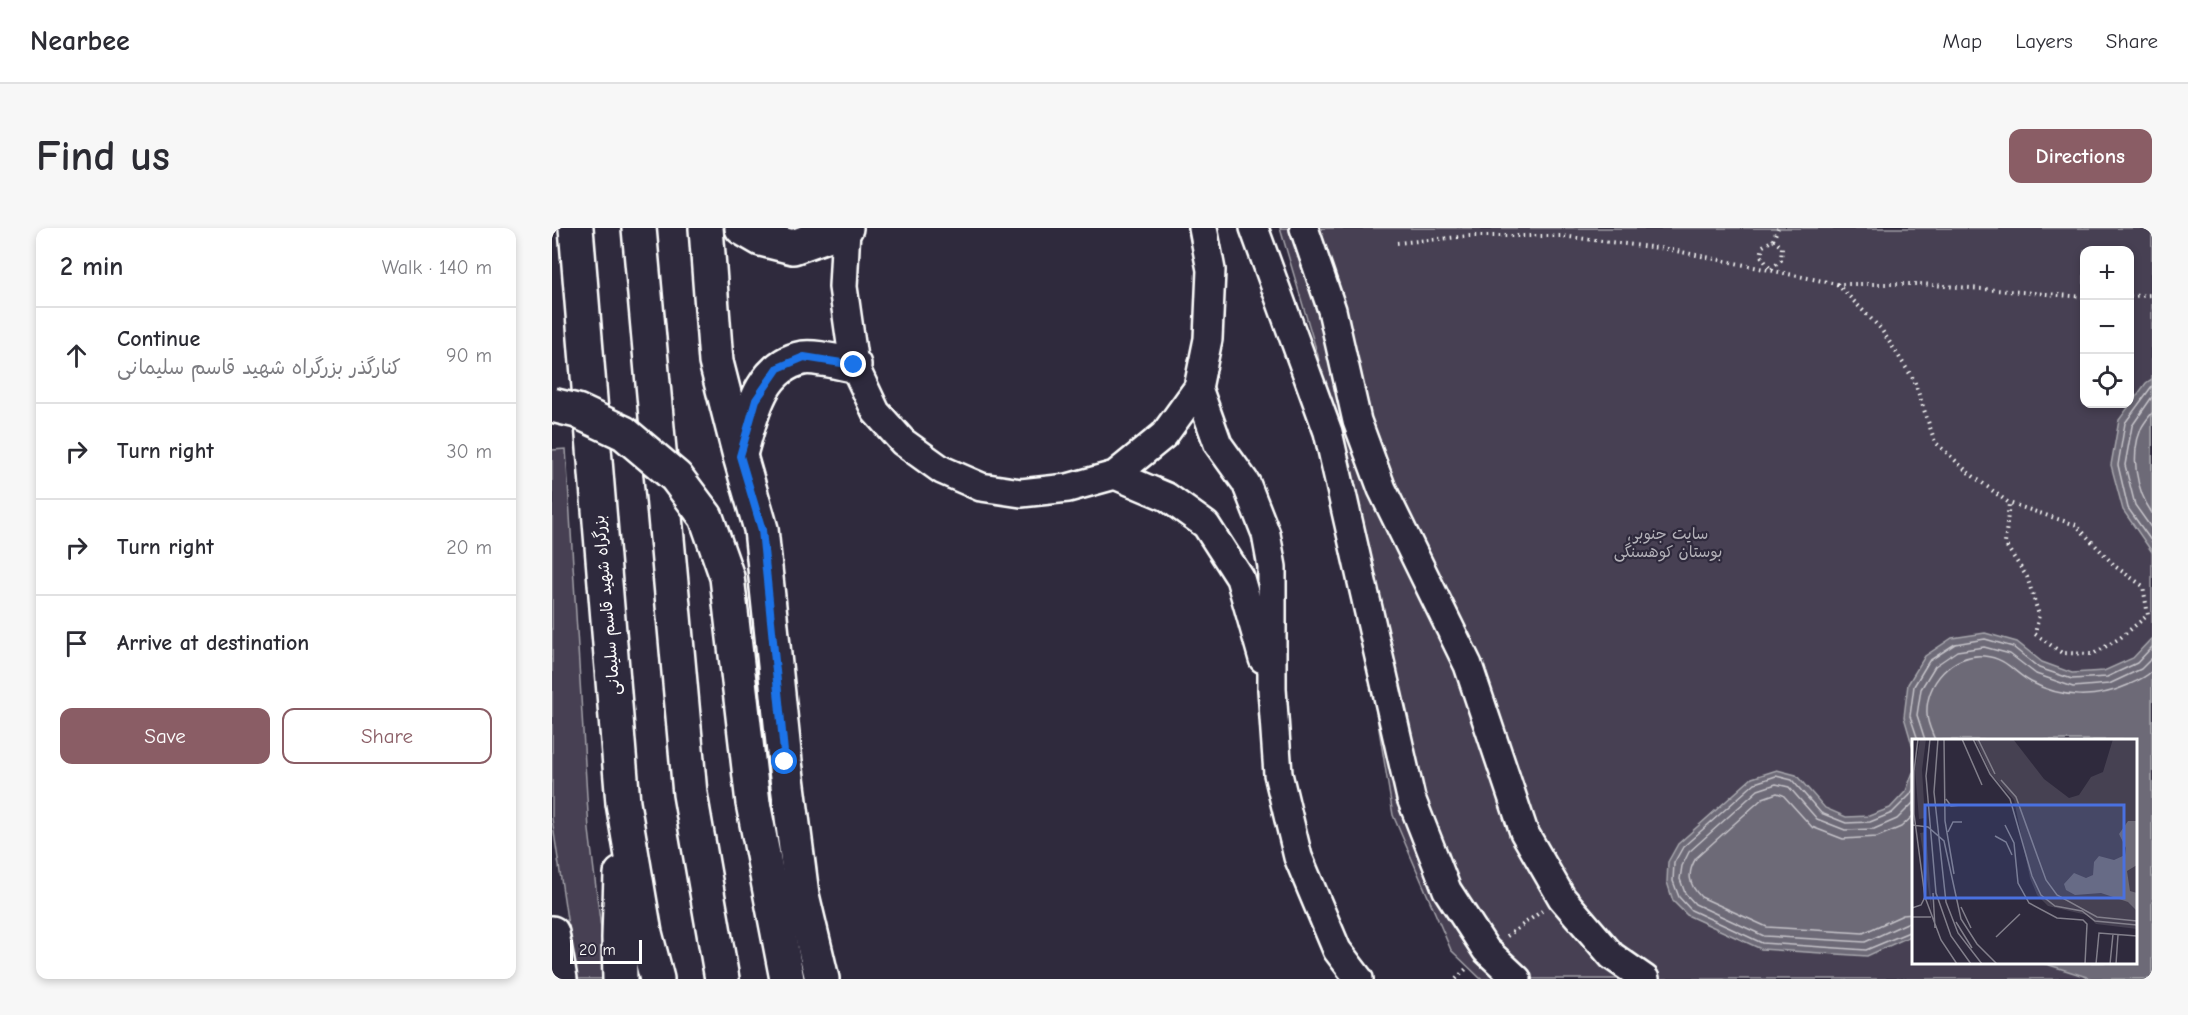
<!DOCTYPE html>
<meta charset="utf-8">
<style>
body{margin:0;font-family:"Comic Neue","Playpen Sans Arabic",sans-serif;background:#f7f7f7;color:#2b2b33}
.controls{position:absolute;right:18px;top:18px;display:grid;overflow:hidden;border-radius:12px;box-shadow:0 3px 9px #0003}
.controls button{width:54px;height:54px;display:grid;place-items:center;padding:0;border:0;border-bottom:2px solid #e1e1e2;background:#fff;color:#2b2b33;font:30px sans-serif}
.scale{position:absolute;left:18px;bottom:15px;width:72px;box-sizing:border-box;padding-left:6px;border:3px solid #fff;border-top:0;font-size:16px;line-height:21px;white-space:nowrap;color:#fff;-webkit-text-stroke:4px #2f2a3d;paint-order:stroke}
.stop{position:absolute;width:18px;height:18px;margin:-14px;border:4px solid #1a73e8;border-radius:50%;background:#fff}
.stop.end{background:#1a73e8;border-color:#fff;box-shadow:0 2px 6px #0008}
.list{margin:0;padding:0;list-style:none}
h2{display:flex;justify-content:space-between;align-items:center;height:78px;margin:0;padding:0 24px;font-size:26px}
h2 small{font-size:20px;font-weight:400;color:#7c7c81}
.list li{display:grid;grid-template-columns:39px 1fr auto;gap:18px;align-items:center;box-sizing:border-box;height:96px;padding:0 24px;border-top:2px solid #e1e1e2}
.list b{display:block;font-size:22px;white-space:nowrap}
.list p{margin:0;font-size:20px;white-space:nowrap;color:#7c7c81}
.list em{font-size:20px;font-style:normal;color:#7c7c81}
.actions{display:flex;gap:12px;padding:18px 24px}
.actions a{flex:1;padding:14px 0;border:2px solid #8a5d65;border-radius:12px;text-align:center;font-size:21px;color:#8a5d65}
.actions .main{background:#8a5d65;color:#fff}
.icon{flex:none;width:33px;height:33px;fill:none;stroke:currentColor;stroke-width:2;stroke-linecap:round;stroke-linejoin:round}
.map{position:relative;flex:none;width:1600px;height:751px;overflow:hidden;border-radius:12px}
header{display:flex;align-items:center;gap:36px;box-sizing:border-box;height:84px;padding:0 30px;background:#fff;border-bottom:2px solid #e1e1e2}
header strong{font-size:28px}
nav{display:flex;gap:33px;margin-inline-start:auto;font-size:21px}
.intro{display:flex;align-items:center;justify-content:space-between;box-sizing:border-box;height:144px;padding:0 36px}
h1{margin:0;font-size:42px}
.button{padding:15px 27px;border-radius:12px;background:#8a5d65;color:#fff;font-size:21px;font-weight:700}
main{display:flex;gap:36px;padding:0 36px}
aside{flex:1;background:#fff;border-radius:12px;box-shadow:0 3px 9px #0003}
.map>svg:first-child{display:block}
.green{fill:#464152;stroke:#a2a0a8;stroke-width:1.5;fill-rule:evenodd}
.water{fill:#6d6a77;stroke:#a7a6ad;stroke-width:1.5}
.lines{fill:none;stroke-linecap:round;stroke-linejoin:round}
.shore{stroke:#c5c3c9;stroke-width:1.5}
.street-casing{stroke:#fff;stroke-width:32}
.primary-casing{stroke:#fff;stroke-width:38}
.highway-casing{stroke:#fff;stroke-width:38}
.path{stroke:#fff;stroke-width:4;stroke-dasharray:1.5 4.5;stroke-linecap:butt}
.street{stroke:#2f2a3d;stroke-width:27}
.primary{stroke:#2f2a3d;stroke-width:33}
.highway{stroke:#2f2a3d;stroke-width:33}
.highway-bridge-casing{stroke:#fff;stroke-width:38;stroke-linecap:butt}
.highway-bridge{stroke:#2f2a3d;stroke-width:33}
.route{stroke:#1a73e8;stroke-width:8}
.labels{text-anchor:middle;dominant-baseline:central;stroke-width:4.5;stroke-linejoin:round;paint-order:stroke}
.park-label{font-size:16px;fill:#b5b3ba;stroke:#2f2a3d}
.street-label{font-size:16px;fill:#fff;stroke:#2f2a3d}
.inset-road{fill:none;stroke:#827f8b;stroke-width:1.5}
.view{fill:#4a71e0;fill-opacity:0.15;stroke:#4a71e0;stroke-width:3}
.inset-edge{fill:none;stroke:#fff;stroke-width:3}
</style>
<header>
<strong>Nearbee</strong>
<nav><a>Map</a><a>Layers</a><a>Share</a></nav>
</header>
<div class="intro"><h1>Find us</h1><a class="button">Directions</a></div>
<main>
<aside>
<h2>2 min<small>Walk · 140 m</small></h2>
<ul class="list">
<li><svg class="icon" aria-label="ahead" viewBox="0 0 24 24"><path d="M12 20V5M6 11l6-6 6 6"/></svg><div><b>Continue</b><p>کنارگذر بزرگراه شهید قاسم سلیمانی</p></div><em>90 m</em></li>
<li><svg class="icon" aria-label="right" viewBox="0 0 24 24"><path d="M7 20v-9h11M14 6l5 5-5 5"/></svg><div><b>Turn right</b></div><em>30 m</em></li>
<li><svg class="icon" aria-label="right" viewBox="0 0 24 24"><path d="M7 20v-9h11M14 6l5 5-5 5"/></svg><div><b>Turn right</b></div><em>20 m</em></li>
<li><svg class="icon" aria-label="arrive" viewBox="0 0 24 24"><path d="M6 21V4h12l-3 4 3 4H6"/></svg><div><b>Arrive at destination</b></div></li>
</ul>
<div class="actions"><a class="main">Save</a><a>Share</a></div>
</aside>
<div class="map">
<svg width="1600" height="751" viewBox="0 0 1600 751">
<rect width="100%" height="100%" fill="#2f2a3d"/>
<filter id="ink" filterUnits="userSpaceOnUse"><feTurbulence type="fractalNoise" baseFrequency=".0167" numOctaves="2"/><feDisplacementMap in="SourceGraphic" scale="12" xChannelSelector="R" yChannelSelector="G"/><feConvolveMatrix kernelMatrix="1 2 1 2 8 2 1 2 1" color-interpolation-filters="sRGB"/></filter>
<g filter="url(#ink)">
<g class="green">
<path d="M728,0H1600V751H929L899,722L841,587L766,128ZM1532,22H1578V176H1532ZM1362,512H1584V734H1362Z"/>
<path d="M14,221L37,602L53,734L54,751H24L0,591V222Z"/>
</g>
<g class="water">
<path d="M1600,151V324L1571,282L1559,237L1567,192L1594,155Z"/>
<path d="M1433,405L1465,414L1490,434L1520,445L1552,443L1581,430L1600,410V751H1541L1491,735L1584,734V512H1362L1361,520L1352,489L1356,456L1373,428L1400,410Z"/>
<path d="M1225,542L1244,547L1273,580L1294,589L1317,588L1338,580L1354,563L1361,544V707L1315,728L1209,721L1135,687L1121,673L1115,654L1116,634L1126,616L1200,550Z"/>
</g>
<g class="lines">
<g class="shore">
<path d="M1600,158L1573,195L1566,237L1576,280L1600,314"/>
<path d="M1600,169L1580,198L1573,237L1583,277L1600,301"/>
<path d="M1600,185C1596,190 1591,196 1589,201C1578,227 1584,262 1600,285"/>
<path d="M1366,512L1358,488L1362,458L1377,433L1403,416L1433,411L1461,419L1487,440L1520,451L1555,449L1585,435L1600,419"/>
<path d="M1373,512L1365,487L1369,461L1383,438L1405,423L1432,419L1458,426L1484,446L1521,459L1557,456L1589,441L1600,430"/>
<path d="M1383,512C1380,504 1375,495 1375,486C1373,455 1401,425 1432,428C1455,430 1462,445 1479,454C1510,471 1545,471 1576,457C1585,453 1593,450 1600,443"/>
<path d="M1362,560L1358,567L1340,585L1318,594L1294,595L1269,585L1240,552L1224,548L1203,555L1131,619L1122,635L1121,653L1127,669L1139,682L1210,715L1314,722L1362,702"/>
<path d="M1362,574L1345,591L1322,601L1293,602L1265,591L1237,559L1224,556L1206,562L1137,624L1130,638L1128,651L1133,665L1143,676L1212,708L1313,714L1355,695H1362"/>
<path d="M1362,587L1349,599L1325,609L1291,611L1260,599L1231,567L1225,565L1211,570L1144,630C1135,645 1136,656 1149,669L1215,699L1311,705L1351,687L1362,686"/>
</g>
<defs>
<g id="street">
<path d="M294,0L291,59L302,137L324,184L351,214L390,242L429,259L469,265L516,260L563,247L612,207L646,160L656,111L659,42L651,0"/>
<path d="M702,0L776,204L859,570L895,662L934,722L965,751"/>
<path d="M752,0L780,82L805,193L830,261L916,437L972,604L1010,670L1060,728L1093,751"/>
<path d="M646,160L666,216L694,255L714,306L720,339V461L726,546L746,629L785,722L807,751"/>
<path d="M563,247L615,269L654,297L688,350L711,431"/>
</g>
<g id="primary">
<path d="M154,0L164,134L188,228L209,301L233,534L250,667L270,751"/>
<path d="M190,0L209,11L241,19L294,0"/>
<path d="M188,226C199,190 207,138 251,130C263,128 289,135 302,137"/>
<path d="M0,705L8,751"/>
</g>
<g id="highway">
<path d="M24,0L71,575L93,705L105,751"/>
<path d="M87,0L138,566L170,751"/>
<path d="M201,575L235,751"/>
<path d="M68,751L67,710L69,646"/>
</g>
</defs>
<use href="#street" class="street-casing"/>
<use href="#primary" class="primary-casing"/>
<use href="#highway" class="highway-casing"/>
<g class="path">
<path d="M1221,12L1230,19L1229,32L1219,42L1209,28L1211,18Z"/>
<path d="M1221,12L1226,0"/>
<path d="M845,15L918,8H1009L1115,21L1285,56H1368L1532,69"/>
<path d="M1285,56L1329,101L1362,152L1383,214L1417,245L1457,275L1524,297L1564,339L1591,358L1596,387L1568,410L1541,426L1510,425L1483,406L1487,387L1475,349L1453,316L1457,275"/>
<path d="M1578,68L1600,67"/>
<path d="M955,708L990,683"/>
<path d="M904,751L916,739"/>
</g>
<use href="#street" class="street"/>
<use href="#primary" class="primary"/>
<use href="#highway" class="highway"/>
<defs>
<path id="highway-bridge" d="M0,177L25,183L72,205L124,249L154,289L175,349L201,575"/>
</defs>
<use href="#highway-bridge" class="highway-bridge-casing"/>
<use href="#highway-bridge" class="highway-bridge"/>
</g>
</g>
<g class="lines" filter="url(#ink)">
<path class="route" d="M233,534L210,302L188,228L204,172L226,140L252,129L302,137"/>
</g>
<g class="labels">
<g class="park-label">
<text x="1116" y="306">سایت جنوبی<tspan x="1116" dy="18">بوستان کوهسنگی</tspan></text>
</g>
<g class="street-label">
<text transform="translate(55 377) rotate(-95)">بزرگراه شهید قاسم سلیمانی</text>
</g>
</g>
<g transform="translate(1360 511)">
<rect width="225" height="225" fill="#2f2a3d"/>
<path d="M8,0H14L10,31L13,79L7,80L3,31ZM63,0H101L132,40L157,59L167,56L179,38L191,33L201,0H225V190L184,185L175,176L136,167L125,156L118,139L102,61L79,35ZM14,93L19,157L20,174L8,94Z" fill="#464152"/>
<path d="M216,82H225V126L215,132L218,152L225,154V172L216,163L189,154L163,156L154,151L152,145L162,134L174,139L181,136L182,123L187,117L202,121L213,116L214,109L207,95Z" fill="#6d6a77"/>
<path class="inset-road" d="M6,0L2,32V75L13,158L29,201L45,225M18,0L14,37L24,154L39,197L59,225M26,0L22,53L34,163L46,194L70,225M32,0L33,82L42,135M50,0L70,46M61,0L78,35L98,60L120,137L129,156L143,167L170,172L183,182L225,186M66,0L83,35M89,41L104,58L134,141L145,156L185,178L225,182M34,60L39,67L49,66M0,86L16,88L32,102L49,180L65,205L85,225M93,86L102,104L106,144L117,164L145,179L171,181L175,185L173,225M36,93L41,83H50M83,97L94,103L100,116M21,154L23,189M49,168L59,189M0,169L9,166L13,158M0,178H19M44,183L60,209M84,198L108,175M184,225L187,194L225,197M198,225L201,195M204,225L206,196"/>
<path class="view" d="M13,66H212V159H13Z"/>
<rect width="225" height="225" class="inset-edge"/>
</g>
</svg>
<div class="controls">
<button>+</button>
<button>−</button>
<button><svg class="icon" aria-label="locate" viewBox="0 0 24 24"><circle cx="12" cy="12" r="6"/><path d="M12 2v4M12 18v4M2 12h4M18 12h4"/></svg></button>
</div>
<div class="scale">20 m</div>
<div class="stop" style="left:233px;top:534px"></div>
<div class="stop end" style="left:302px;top:137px"></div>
</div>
</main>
